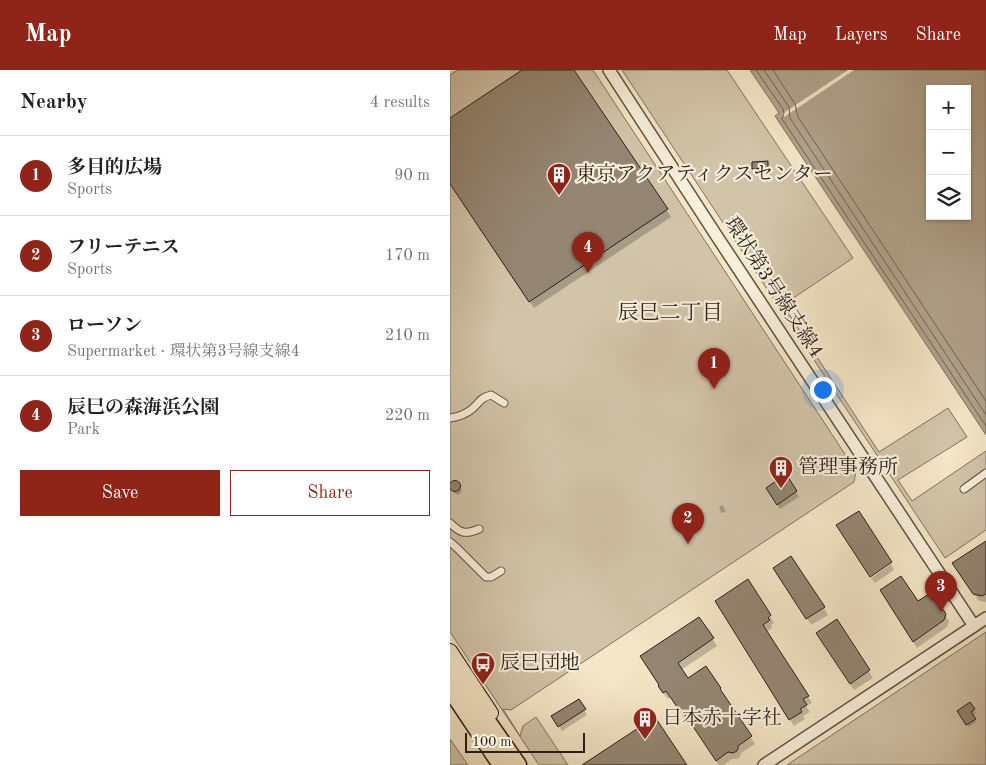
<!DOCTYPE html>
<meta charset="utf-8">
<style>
body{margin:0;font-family:"Old Standard TT","Noto Serif JP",serif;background:#f2f2f2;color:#202124}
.controls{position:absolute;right:15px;top:15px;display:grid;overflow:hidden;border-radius:0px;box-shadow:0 1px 4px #0004}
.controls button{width:45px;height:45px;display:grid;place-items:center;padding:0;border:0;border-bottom:1px solid #e0e0e0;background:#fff;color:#202124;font:25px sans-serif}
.scale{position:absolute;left:15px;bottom:12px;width:120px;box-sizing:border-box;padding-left:5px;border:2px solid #2b1f19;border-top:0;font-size:14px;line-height:18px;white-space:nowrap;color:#2b1f19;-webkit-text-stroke:4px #f8efdb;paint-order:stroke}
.you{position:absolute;left:372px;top:319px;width:18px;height:18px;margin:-12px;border:4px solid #fff;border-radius:50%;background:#1a73e8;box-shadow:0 0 0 8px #1a73e833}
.badge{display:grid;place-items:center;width:32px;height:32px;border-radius:50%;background:#8f2418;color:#fff;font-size:16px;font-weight:700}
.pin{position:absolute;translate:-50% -41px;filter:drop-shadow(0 1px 2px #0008)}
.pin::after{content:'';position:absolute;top:26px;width:18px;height:15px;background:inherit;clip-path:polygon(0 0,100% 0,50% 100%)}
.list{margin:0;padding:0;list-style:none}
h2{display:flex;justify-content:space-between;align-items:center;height:65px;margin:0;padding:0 20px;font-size:21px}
h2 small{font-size:16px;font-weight:400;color:#757577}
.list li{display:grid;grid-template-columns:32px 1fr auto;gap:15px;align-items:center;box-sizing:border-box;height:80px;padding:0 20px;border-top:1px solid #e0e0e0}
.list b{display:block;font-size:19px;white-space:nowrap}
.list p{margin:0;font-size:16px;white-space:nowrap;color:#757577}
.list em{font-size:16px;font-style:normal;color:#757577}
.actions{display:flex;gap:10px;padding:15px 20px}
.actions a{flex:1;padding:11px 0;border:1px solid #8f2418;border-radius:0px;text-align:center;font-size:18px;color:#8f2418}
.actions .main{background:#8f2418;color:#fff}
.icon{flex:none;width:28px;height:28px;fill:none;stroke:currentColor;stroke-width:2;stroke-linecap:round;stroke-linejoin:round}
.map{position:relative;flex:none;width:536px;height:695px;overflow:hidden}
header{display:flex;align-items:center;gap:30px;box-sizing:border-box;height:70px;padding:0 25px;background:#8f2418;color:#fff}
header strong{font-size:24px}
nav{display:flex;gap:28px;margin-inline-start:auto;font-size:18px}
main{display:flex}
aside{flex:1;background:#fff}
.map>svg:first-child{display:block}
.green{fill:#d2c4a9;stroke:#7e7261}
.water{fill:#b0a28c;stroke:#7b6e5e;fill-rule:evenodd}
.pier{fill:#f4e6c7}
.shadow{fill:#0003}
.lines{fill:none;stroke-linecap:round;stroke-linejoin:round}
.shore{stroke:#6e6052;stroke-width:1}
.building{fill:#948673;stroke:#2b1f19}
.pedestrian-casing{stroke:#5d5144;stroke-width:9}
.tertiary-casing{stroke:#5d5144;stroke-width:14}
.primary-casing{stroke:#2b1f19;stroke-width:16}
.motorway-casing{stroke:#2b1f19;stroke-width:19}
.pedestrian{stroke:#f8efdb;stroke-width:7}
.tertiary{stroke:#f8efdb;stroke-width:11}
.primary{stroke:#f4e6c7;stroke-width:14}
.motorway{stroke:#f4e6c7;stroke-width:16}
.labels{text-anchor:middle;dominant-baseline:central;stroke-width:4.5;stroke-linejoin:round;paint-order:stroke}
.poi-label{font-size:20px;fill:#2b1f19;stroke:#f8efdb;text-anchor:start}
.street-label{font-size:20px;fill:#2b1f19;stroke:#f8efdb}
.neighbourhood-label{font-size:21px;fill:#2b1f19;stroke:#f8efdb}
</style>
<header>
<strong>Map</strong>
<nav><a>Map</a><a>Layers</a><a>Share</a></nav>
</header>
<main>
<aside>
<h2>Nearby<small>4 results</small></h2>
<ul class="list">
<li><span class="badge">1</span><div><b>多目的広場</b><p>Sports</p></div><em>90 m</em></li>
<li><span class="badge">2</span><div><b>フリーテニス</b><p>Sports</p></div><em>170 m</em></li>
<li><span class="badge">3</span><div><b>ローソン</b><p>Supermarket · 環状第3号線支線4</p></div><em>210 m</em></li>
<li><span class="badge">4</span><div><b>辰巳の森海浜公園</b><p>Park</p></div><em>220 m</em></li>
</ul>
<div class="actions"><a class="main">Save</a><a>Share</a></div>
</aside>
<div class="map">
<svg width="536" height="695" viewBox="0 0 536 695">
<rect width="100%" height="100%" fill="#f4e6c7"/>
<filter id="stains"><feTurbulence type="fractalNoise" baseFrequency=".004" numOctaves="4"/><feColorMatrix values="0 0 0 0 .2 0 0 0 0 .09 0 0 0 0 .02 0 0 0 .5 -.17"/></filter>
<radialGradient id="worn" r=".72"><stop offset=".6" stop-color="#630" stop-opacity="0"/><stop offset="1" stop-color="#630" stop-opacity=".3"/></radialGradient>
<g class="green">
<path d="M8,0H143L406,401L404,412L61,640L53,639L70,666L73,656L86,647L118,695H89L0,562V5Z"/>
<path d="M172,0H277L403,188L333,235L429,382L498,338L517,367L448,410L462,431L536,381V460L495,488Z"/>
<path d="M536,562V695H337Z"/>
<path d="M0,669L18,695H0Z"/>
</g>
<path class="water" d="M300,0H536V365L325,46L329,43ZM480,19H517V146H480Z"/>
<path class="pier" d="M398,0H404L334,47L332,44Z"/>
<g class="shadow">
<path d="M74,0H123L221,147L84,238L0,113V49Z"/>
<path d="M317,92L319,95V101L305,102L304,99Z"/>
<path d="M336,406L349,427L330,439L317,418Z"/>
<path d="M6,412L8,413L12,420L10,424L8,425L4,423L1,416L2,414Z"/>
<path d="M273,435L276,442L271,443L269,436Z"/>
<path d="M536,472V532L529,531L508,500Z"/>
<path d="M441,494L444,500L425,513L421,508Z"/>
<path d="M329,506L374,538L378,545L361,555Z"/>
<path d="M298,511L324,553L321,555L322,558L316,562L362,633L356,636L360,642L353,646L355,649L344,656L270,538Z"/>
<path d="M482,524L499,551L497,557L467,578L435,527L467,533Z"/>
<path d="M249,548L267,576L231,600L238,610L270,619L273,626L305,674L291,683L290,687L287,689H282L273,695H269L239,649L237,651L221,627L218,629L213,623Z"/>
<path d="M387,551L423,608L404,620L372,570Z"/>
<path d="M128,630L137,645L112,661L103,646Z"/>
<path d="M524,640L526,643L522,645L526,652L519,657L509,641Z"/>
</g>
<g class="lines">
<g class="shore">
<path d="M306,0L333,39L334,43L332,49L536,356"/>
<path d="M314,0L339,37L340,48L536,345"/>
<path d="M323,0L345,34L348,47L536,331"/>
</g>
</g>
<g class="building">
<path d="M72,0H124L218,139L79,232L0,114V48Z"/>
<path d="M318,91V98L302,99V92Z"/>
<path d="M336,404L347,421L327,435L316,418Z"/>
<circle cx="5" cy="416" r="5.5"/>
<path d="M409,441L442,492L420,507L386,455Z"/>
<path d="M536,471V524L532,526L523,524L502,493Z"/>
<path d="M341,486L375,537L356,549L323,498Z"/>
<path d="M451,506L468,531L482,522L496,544L494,550L463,572L430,520Z"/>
<path d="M298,509L321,545L318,548L320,550L313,555L359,626L353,629L357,635L350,639L352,642L339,650L265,531Z"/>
<path d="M249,547L264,568L228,593L238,608L256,596L271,618L270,619L302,666L288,676V679L287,681L283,683L278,682L266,691L234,643L232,644L216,621L213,623L208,616L209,615L190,586Z"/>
<path d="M387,549L420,600L400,614L366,563Z"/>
<path d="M129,629L136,639L108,657L101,646Z"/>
<path d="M520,632L525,639L521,642L526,649L516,655L507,641Z"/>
<path d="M205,647L237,695H132Z"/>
</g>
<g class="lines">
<defs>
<g id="pedestrian">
<path d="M0,348C8,347 16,344 22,339C30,332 30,328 41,325L54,333"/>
<path d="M514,419L536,403"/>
<path d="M0,453C10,463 15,465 29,459"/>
<path d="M0,472L7,478L36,507H41L51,501"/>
</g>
<g id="tertiary">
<path d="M159,0L266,165L524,556"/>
<path d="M314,695L536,548"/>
</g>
<path id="primary" d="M0,581L41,643"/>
<g id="motorway">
<path d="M0,598L68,695"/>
<path d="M0,619L51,695"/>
</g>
</defs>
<use href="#pedestrian" class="pedestrian-casing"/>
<use href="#tertiary" class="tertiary-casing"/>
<use href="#primary" class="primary-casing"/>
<use href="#motorway" class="motorway-casing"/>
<use href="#pedestrian" class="pedestrian"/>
<use href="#tertiary" class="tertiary"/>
<use href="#primary" class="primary"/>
<use href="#motorway" class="motorway"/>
</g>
<defs>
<symbol id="building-pin" viewBox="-11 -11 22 30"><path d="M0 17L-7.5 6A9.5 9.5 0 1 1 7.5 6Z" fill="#8f2418" stroke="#f8efdb"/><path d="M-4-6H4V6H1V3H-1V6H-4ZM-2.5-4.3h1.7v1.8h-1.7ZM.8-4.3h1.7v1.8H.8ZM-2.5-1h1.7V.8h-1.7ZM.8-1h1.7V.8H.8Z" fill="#fff"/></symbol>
<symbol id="bus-pin" viewBox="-11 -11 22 30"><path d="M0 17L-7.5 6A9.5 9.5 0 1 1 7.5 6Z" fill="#8f2418" stroke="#f8efdb"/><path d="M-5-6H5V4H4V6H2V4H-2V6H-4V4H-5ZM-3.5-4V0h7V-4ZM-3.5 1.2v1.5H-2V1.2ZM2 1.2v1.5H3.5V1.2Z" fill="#fff"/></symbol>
</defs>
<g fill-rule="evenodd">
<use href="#building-pin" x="95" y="91" width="28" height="38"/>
<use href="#building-pin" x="317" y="384" width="28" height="38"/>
<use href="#bus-pin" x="19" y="580" width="28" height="38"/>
<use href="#building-pin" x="181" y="635" width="28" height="38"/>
</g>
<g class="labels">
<g class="poi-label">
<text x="126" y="105">東京アクアティクスセンター</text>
<text x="348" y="398">管理事務所</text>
<text x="50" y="594">辰巳団地</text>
<text x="212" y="649">日本赤十字社</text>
</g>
<g class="street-label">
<text transform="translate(323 218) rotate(57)">環状第3号線支線4</text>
</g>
<g class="neighbourhood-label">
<text x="220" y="243">辰巳二丁目</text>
</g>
</g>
<rect width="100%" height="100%" filter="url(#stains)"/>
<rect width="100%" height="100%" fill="url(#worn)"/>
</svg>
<div class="controls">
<button>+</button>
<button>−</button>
<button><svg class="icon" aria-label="layers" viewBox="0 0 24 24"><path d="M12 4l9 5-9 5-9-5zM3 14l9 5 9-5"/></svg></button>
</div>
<div class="scale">100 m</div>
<div class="you"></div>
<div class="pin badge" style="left:264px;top:319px">1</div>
<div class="pin badge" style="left:238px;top:474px">2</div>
<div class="pin badge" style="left:491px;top:542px">3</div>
<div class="pin badge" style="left:138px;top:203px">4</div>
</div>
</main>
